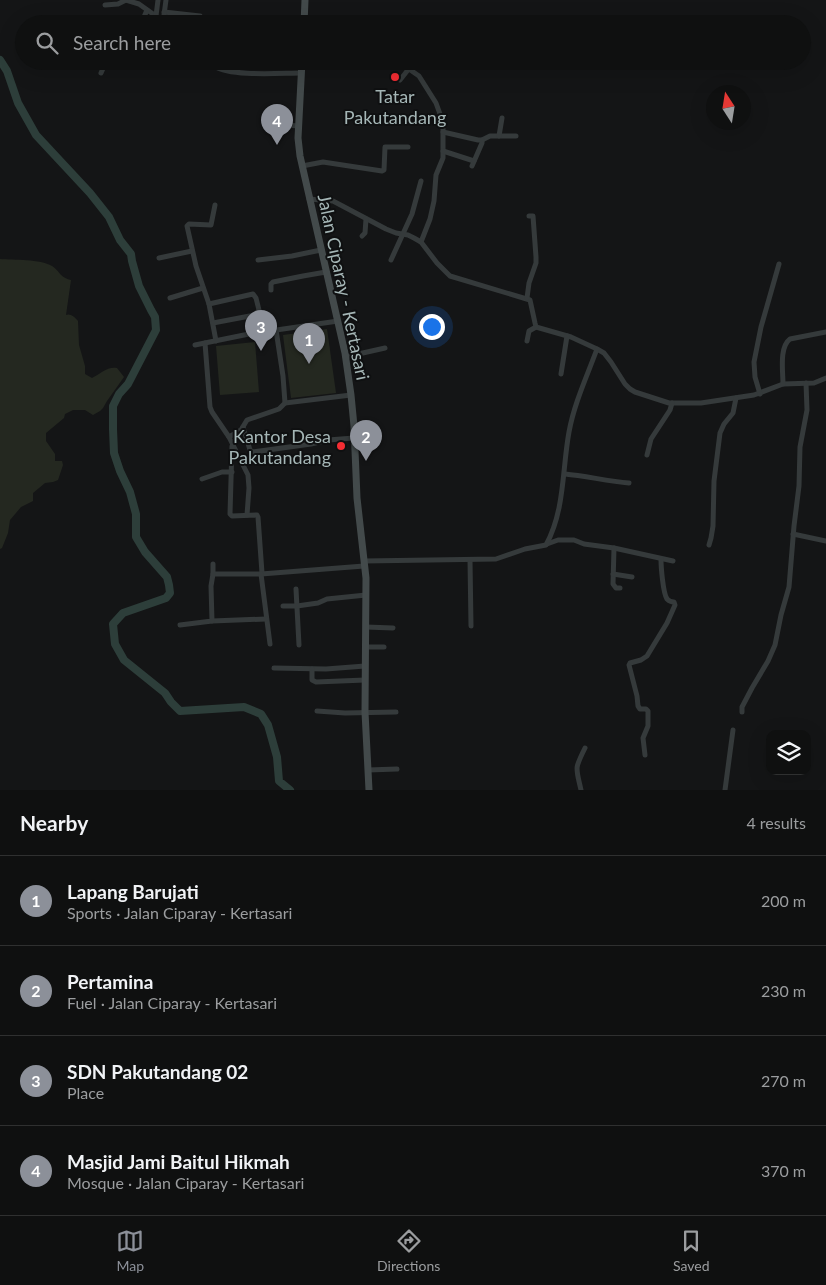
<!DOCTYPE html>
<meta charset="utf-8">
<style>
body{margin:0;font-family:Lato,sans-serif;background:#181919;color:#f1f3f6}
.controls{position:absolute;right:15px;bottom:15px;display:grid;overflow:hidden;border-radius:10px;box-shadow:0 5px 20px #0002}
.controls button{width:45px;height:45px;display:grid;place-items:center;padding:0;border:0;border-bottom:1px solid #2f3030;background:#0f1010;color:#f1f3f6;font:25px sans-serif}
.compass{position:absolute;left:706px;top:85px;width:45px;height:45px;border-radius:50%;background:#0f1010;box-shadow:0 5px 20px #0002;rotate:348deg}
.you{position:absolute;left:431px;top:326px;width:18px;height:18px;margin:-12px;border:4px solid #fff;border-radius:50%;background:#1a73e8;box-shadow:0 0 0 8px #1a73e833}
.badge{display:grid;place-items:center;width:32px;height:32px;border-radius:50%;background:#8c9099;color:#fff;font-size:16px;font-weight:700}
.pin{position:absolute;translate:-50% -41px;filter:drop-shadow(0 1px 2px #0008)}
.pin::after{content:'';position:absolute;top:26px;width:18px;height:15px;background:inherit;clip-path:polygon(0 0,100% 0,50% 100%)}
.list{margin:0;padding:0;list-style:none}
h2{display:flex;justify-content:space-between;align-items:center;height:65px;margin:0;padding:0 20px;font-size:21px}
h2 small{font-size:16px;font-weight:400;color:#9b9d9f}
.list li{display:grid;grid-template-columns:32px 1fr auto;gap:15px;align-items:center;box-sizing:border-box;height:90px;padding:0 20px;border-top:1px solid #2f3030}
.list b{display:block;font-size:19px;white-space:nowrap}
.list p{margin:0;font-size:16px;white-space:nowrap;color:#9b9d9f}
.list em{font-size:16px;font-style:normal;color:#9b9d9f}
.icon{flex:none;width:28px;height:28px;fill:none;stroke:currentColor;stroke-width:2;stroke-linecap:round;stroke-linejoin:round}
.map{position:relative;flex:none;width:826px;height:790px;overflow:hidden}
.search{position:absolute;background:#0f1010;box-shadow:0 5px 20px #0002;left:15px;right:15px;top:15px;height:55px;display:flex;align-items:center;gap:12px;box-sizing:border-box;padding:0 18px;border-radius:28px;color:#9b9d9f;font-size:19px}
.sheet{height:425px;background:#0f1010}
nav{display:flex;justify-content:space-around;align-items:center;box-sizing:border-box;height:70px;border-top:1px solid #2f3030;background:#0f1010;font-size:14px;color:#9b9d9f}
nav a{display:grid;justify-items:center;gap:2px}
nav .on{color:#8c9099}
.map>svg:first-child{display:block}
.green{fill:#242820}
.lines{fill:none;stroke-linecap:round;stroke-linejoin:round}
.river{stroke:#2d3e3a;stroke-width:8}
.street{stroke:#353a3b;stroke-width:5}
.secondary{stroke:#434a4b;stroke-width:7}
.poi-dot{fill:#f42d33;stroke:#0f1011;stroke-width:2}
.labels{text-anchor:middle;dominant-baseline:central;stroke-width:4;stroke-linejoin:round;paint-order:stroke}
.poi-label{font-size:18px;fill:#a5b6b6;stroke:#0f1011}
.street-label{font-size:18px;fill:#a5b6b6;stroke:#0f1011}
</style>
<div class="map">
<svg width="826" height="790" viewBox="0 0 826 790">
<rect width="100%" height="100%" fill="#141516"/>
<g class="green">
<path d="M0,259C14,260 40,259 52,266C60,271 59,277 71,280L66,315C70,313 75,317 78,321L79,345L85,366V374L92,378C100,374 108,366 117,368L124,377L107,401L103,408L100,411L93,415L85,410H73L65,414L64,418L46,433V441L55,454V461H62L63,465L58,480L53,482L45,483L33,493V501L21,507L10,520L8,533L2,548L0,549Z"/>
<path d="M327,329L336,393L291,398L283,335Z"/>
<path d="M255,342L259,392L220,395L216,346Z"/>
</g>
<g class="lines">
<path class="river" d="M0,60L7,71L18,103L36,135L90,193L109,217L120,240L131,254L132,261L139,286L151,310L155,317L156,330L128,384L119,394L113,406V429L114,453L120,471L130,492L136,514V537L145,552L167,577L169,585L170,593L166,598L123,613L113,624L115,644L124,660L165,693L171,702L180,711L244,707L261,714L268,725L277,757L279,781L290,790"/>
<g class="street">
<path d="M126,0L139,4L167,24"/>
<path d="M105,5L118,4L126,0"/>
<path d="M164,12L200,16"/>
<path d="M164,15L166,0"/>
<path d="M156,16L158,0"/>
<path d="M141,24L147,10"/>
<path d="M212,61L214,66C232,77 280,73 301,73"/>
<path d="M409,69L419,76L436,103L440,114L443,129V158L436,175L434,201L430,219L421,242"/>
<path d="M101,73L105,64L114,61"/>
<path d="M400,80L415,61"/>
<path d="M272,124L299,126"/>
<path d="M443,132L478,140H482L490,136H516"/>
<path d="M499,136L502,118"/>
<path d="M443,151L474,161"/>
<path d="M302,166L323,162L382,171L384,170L385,147H408"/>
<path d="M472,166L482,143V140"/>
<path d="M309,199L333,201L386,229L396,233L408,235L414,238L421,242L437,263L450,276L530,300L535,323L536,327L571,337L597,349L604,353L611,362L625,384L630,389L635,392L669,403H701L754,395L783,384L814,383L826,378"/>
<path d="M215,205L211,225L189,224L187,226L196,266L209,304L216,341"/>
<path d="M362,236L365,233L366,219"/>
<path d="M159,258L192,251"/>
<path d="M258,260L292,256L321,250"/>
<path d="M391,260L412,214L421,181"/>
<path d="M271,290V284L273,282L303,276L326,272"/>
<path d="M170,298L203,288"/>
<path d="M527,298L529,283L536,263V257L533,216H529"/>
<path d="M209,304L253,294L256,298L259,310L255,315"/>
<path d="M213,323L255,315L258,333"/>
<path d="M527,341L529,331L536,327"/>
<path d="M205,343L210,407L212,412L229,437L248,475L249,488L247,515"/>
<path d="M195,345L249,334L338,321"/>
<path d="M345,357L385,348"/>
<path d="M561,374L567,336"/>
<path d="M783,384C783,372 779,347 790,339L826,332"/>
<path d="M760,394L755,377L754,362L761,327L779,264"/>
<path d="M285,403L351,395"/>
<path d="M243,427L250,450L253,452L311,444L328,440L354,438"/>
<path d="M229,437L241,430L247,420L279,409L285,403L283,376L276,330"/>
<path d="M232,446L230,514L232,516L257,515L258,517L262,573"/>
<path d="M647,455L651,439L670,410L672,403"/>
<path d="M565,474C586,476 607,481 629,483"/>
<path d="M202,479L222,472H232"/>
<path d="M793,534L826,541"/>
<path d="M547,544L558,540H574L584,544L614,548L673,561"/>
<path d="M709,545L711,538L713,526L714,481L720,433L724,424L733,413L736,398"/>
<path d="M614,548L613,584L616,588H620"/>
<path d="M470,560L471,626"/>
<path d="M364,561L496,559L525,549L546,545C565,510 562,470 569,432C574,404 587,376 597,349"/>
<path d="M213,574H261L364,566"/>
<path d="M261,574L270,644"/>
<path d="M613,574L632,577"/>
<path d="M296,589L299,645"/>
<path d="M283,606H297L318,603L327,599L366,595"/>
<path d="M212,621L266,619"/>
<path d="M180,625L212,621L211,586L213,574V564"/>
<path d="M366,627L393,628"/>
<path d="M365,647H384"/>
<path d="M274,668L326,669L365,666"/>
<path d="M312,669V680L316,682L365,680"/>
<path d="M317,711L345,713L396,712"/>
<path d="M742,712V707L752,688L768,661L775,645L781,615L789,587L794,526L799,486L800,447L807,410L806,383"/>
<path d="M645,755L643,738L648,726V711L646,709H640L638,706L637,696L629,665L630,663L641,660L647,656L667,623L675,605L674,602C671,602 669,601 667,599C663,593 661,567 661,559"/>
<path d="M368,770L397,769"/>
<path d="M581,790C576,767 574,770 585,748"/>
<path d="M725,790L733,730"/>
</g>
<g class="secondary">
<path d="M304,24L305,0"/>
<path d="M302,61L298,138L300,156L345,353L351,395L354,426L357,498L366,578L365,712L369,790"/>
</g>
</g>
<g class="poi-dot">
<circle cx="395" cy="77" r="5"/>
<circle cx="341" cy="446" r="5"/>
</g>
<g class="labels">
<g class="poi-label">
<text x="395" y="96">Tatar<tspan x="395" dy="21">Pakutandang</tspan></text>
<text x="331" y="436" text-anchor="end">Kantor Desa<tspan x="331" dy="21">Pakutandang</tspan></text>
</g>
<g class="street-label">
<text transform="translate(344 287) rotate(78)">Jalan Ciparay - Kertasari</text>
</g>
</g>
</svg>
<div class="controls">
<button><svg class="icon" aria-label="layers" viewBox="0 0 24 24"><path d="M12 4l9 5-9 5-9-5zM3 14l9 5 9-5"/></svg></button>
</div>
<svg class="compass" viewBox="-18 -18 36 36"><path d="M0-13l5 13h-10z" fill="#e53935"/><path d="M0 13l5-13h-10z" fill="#9b9d9f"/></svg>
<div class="you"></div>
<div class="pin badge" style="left:309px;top:364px">1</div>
<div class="pin badge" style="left:366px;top:461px">2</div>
<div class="pin badge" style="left:261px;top:351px">3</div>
<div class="pin badge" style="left:277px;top:145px">4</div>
<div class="search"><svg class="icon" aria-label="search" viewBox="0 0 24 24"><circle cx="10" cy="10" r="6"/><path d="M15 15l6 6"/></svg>Search here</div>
</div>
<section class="sheet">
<h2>Nearby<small>4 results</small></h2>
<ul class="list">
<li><span class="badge">1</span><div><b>Lapang Barujati</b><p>Sports · Jalan Ciparay - Kertasari</p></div><em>200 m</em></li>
<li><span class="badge">2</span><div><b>Pertamina</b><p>Fuel · Jalan Ciparay - Kertasari</p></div><em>230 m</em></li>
<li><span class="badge">3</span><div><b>SDN Pakutandang 02</b><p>Place</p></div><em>270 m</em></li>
<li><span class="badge">4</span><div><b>Masjid Jami Baitul Hikmah</b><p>Mosque · Jalan Ciparay - Kertasari</p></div><em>370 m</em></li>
</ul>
</section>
<nav>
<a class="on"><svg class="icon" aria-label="map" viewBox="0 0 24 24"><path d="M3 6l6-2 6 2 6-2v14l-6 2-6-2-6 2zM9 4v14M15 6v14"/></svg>Map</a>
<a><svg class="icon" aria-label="directions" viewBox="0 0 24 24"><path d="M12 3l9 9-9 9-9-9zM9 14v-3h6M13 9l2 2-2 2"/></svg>Directions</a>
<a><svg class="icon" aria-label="saved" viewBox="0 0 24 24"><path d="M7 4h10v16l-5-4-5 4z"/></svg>Saved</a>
</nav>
